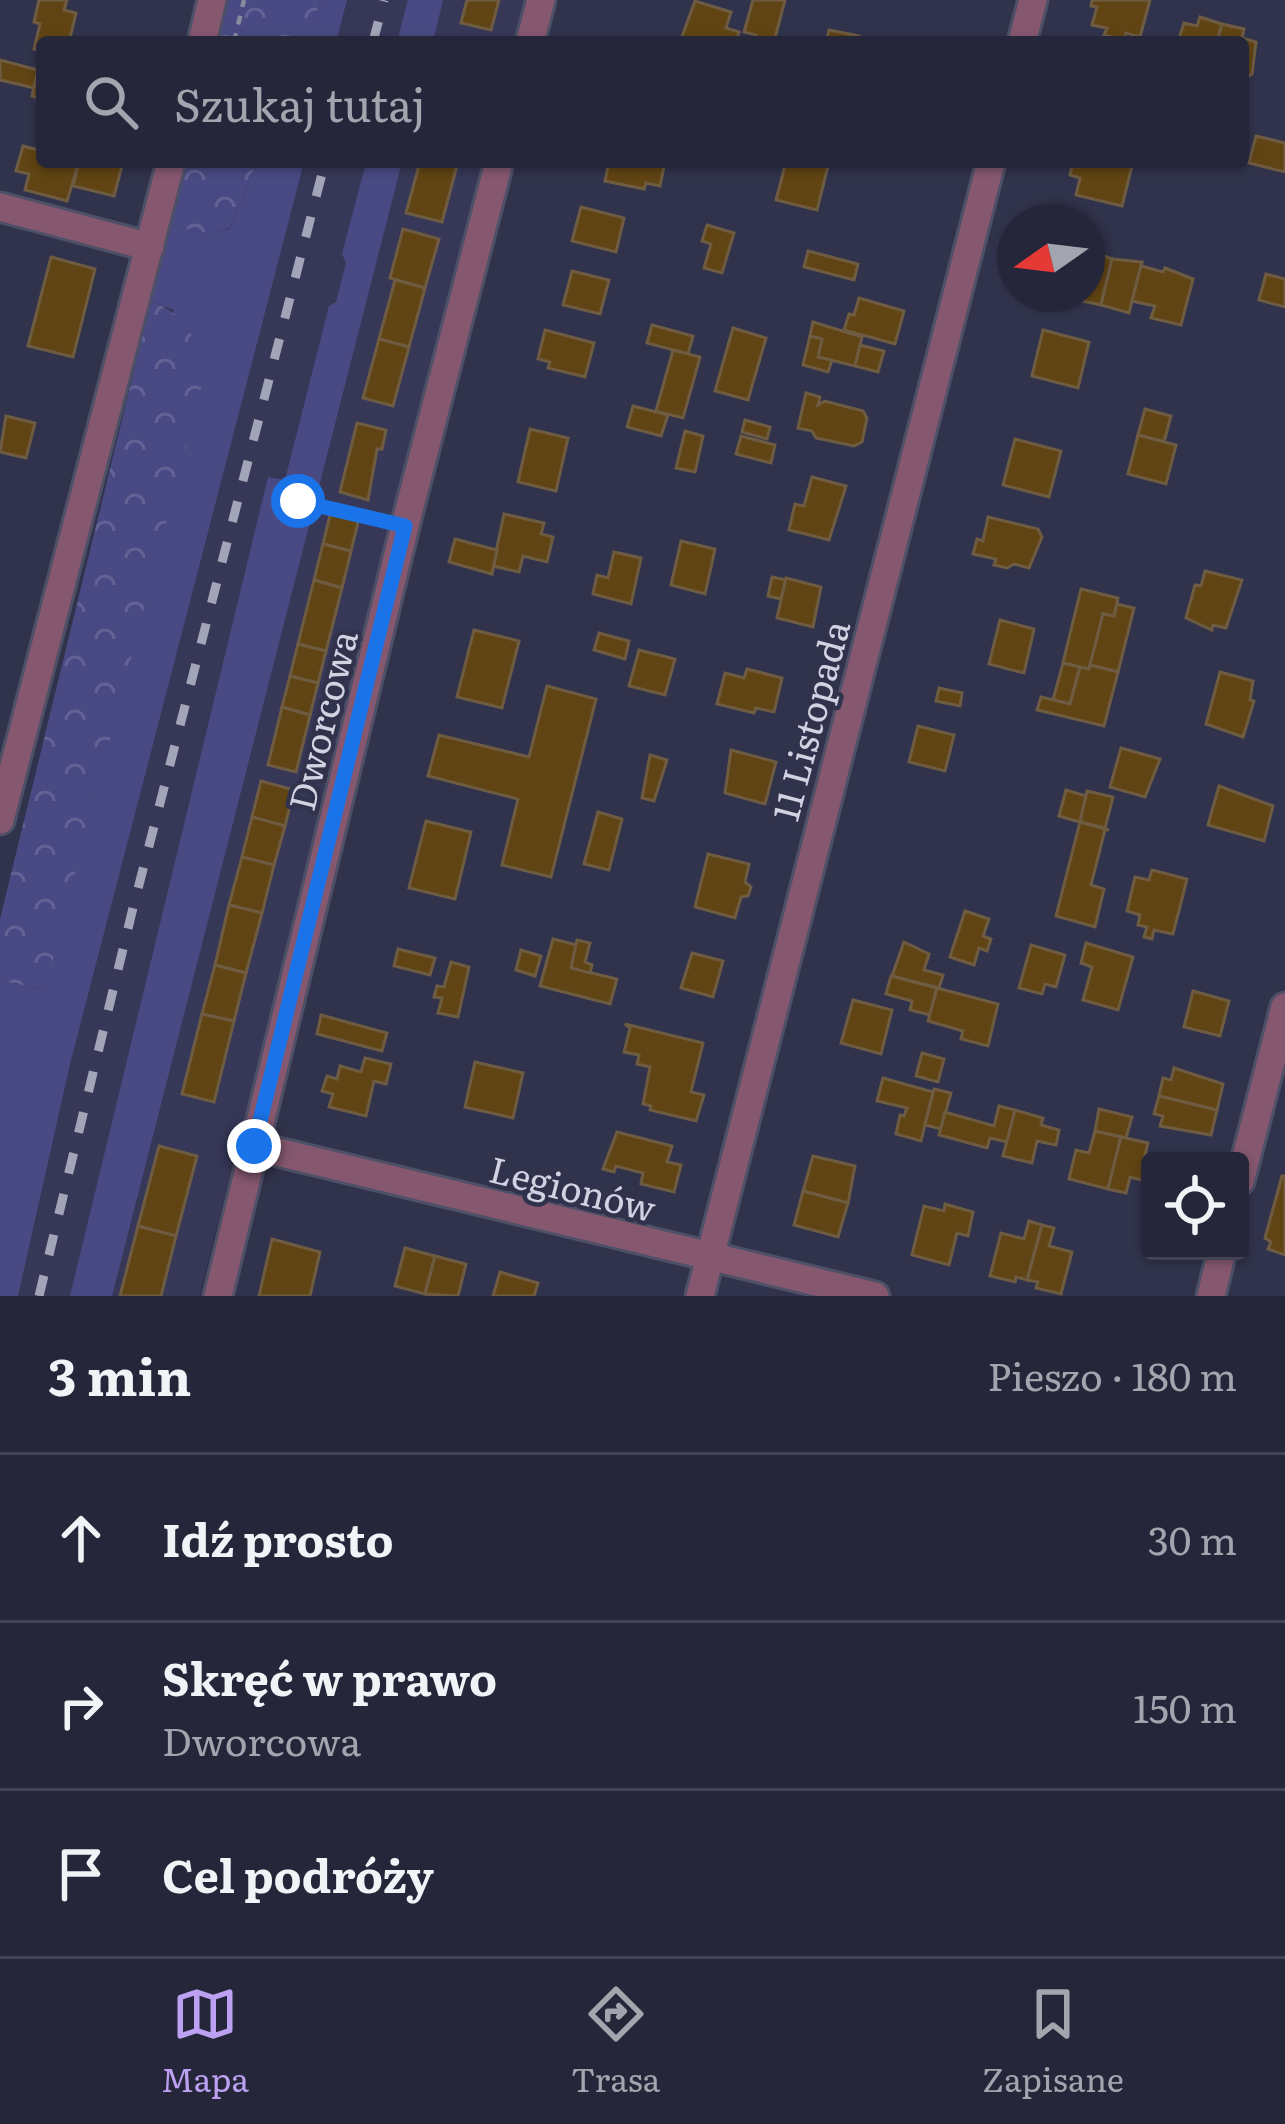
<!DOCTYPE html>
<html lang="pl">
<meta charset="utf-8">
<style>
body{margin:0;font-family:Literata,serif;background:#313244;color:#f1f3f6}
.controls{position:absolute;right:36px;bottom:36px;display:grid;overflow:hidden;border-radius:12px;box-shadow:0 3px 9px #0004}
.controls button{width:108px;height:108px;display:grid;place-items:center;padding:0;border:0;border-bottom:3px solid #424353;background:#252639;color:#f1f3f6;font:60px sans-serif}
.compass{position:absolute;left:997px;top:204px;width:108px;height:108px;border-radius:50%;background:#252639;box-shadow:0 3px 9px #0004;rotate:256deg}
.stop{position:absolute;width:36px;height:36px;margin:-27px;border:9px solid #1a73e8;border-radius:50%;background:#fff}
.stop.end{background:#1a73e8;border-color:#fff;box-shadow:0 3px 12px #0008}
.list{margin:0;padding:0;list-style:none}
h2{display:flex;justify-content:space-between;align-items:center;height:156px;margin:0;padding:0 48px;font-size:51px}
h2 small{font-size:39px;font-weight:400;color:#a3a5ae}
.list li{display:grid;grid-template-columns:78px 1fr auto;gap:36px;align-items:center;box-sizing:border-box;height:168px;padding:0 48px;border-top:3px solid #424353}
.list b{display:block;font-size:45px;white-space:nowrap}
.list p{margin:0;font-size:39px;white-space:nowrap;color:#a3a5ae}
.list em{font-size:39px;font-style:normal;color:#a3a5ae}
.icon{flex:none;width:66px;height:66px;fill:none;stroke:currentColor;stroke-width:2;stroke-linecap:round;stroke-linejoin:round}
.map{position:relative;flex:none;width:1285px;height:1296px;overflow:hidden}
.search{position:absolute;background:#252639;box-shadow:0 3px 9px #0004;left:36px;right:36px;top:36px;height:132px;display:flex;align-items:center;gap:30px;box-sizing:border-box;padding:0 42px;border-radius:12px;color:#a3a5ae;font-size:45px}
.sheet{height:660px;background:#252639}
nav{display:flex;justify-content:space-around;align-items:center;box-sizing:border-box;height:168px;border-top:3px solid #424353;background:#252639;font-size:33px;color:#a3a5ae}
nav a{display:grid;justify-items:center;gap:6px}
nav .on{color:#bca0f2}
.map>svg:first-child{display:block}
.built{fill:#373858}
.grass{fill:#494a83}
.forest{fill:url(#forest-crowns)}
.building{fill:#614413;stroke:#6e5c42;stroke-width:3}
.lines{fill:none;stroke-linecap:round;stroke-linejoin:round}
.minor-casing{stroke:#4e5067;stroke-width:33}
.path{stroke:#888a9e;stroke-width:4.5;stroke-dasharray:9 9;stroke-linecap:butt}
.minor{stroke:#865870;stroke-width:27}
.rail{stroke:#a2a4b7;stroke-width:9;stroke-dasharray:21 21;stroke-linecap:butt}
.route{stroke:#1a73e8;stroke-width:15}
.labels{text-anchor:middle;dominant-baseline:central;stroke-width:9;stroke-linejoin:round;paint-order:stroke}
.street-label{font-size:36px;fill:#d1d3e3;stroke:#31334c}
</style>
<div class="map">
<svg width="1285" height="1296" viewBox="0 0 1285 1296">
<defs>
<pattern id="forest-crowns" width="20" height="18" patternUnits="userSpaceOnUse" patternTransform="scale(3)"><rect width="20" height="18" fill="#494a83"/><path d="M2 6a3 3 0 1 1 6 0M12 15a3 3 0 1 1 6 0" fill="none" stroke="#626394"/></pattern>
</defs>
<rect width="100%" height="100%" fill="#31334c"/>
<g class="built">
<path d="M228,0H527L516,42H217Z"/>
<path d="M187,162H486L199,1296H0V919Z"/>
</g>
<g class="grass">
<path d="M321,0H347L336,42H305Z"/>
<path d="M408,0H443L433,42H397Z"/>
<path d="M257,162H304L70,1064L18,1296H0V980L44,990L174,310L151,301L171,226L211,234L230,229Z"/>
<path d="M366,162H402L112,1296H70L268,477L285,480L329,306L336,302L346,263L342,254Z"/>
</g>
<g class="forest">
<path d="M228,0H321L305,42H217Z"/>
<path d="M187,162H257L230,228L212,234L171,226Z"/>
<path d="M151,301C191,316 202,348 201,388L45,990L0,980V919Z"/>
</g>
<g class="building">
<path d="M39,0H67L64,10L76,13L69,42H42V51L34,49L40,24L34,22Z"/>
<path d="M467,0H499L491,30L461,23Z"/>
<path d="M753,0H785L774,42H754L756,35L744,32Z"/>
<path d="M1092,0H1150L1140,37L1126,33L1124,40L1104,35L1107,28L1092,25L1097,7L1091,6Z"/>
<path d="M695,1L731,12L726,28L739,32L736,42H680Z"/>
<path d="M1200,17L1222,24L1217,42H1174L1179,39L1184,23L1197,26Z"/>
<path d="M1222,24L1244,29L1242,38L1256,42L1252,74L1247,77L1243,93V42H1217Z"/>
<path d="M829,30L859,36V42H826Z"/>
<path d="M0,60L38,70L34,88L0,80Z"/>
<path d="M38,70L42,71V99L32,96Z"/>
<path d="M1256,136L1285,143V172L1249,163Z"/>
<path d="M23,146L42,151V162H79L67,201L25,190L29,174L16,171Z"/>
<path d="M79,162H123L114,196L73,186Z"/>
<path d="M420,162H458L442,222L406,213Z"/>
<path d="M609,162H665L660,186L646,183L644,189L605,181Z"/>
<path d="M786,162H829L817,210L776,200Z"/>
<path d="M1073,162H1133L1122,206L1076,195L1080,178L1070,175Z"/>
<path d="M581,207L624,218L616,252L572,241Z"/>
<path d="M707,225L734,233L722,273L704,268L711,244L702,241Z"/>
<path d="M403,229L439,239L425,288L390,278Z"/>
<path d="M1087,249L1112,259L1101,305L1073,299L1074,294H1087Z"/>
<path d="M808,251L858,264L854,280L804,267Z"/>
<path d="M51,257L95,269L73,357L28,346Z"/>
<path d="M1112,259L1142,262L1129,313L1101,305Z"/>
<path d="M1141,266L1163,272L1165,268L1193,279L1181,325L1151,318L1155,306L1132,301Z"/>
<path d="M572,271L609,280L600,314L563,305Z"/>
<path d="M1266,274L1285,279V307L1259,300Z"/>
<path d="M395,280L425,288L409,347L379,339Z"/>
<path d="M859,298L904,311L895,344L844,330L849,314L854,315Z"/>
<path d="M813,322L862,337L855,366L818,357L822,339L810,336Z"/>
<path d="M652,325L693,336L688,354L647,343Z"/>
<path d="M733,328L766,338L748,400L715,391Z"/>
<path d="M545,330L594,343L585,377L548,368L550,362L538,359Z"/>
<path d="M1043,330L1089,342L1078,388L1032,376Z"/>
<path d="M810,336L822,339L818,357L832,360L828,372L803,365Z"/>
<path d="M379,339L409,347L393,406L363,398Z"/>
<path d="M860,345L884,351L878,372L855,366Z"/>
<path d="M673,350L700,357L683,418L656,411Z"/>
<path d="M806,393L820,397L818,405L825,401L863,411L867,418L862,442L854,446L816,438L812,431L798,428Z"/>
<path d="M633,406L668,415L661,436L627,427Z"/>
<path d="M1145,409L1171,416L1164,442L1138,435Z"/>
<path d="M6,416L35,423L26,458L0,452Z"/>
<path d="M745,420L770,427L767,439L742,432Z"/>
<path d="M357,423L386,430L382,449H377L368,500L340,492Z"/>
<path d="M530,429L568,438L556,491L518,482Z"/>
<path d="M685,431L703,436L695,472L676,468Z"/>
<path d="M1138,435L1176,445L1166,484L1128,474Z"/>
<path d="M741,436L775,445L771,463L736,454Z"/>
<path d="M1015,439L1061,451L1049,497L1003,485Z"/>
<path d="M812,477L846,486L829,540L789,530L795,504L804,506Z"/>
<path d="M332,507L360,514L351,551L323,544Z"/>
<path d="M504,514L544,523L541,534L553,537L547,562L523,556L519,572L493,566Z"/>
<path d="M988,517L1038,529L1042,537L1029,568L1014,564L1007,568L994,565L996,559L973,554L977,539L983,541Z"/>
<path d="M455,539L497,550L492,574L449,562Z"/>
<path d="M681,541L715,549L705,594L671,585Z"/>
<path d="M323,544L351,551L342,588L314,580Z"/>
<path d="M614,552L641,558L631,604L593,594L597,575L608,578Z"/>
<path d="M1205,571L1242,580L1226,628L1213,625L1212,630L1186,618L1195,585L1201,586Z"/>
<path d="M772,577L786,580L781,599L768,596Z"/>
<path d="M786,578L821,587L813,627L777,618Z"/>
<path d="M314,580L342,588L326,651L298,644Z"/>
<path d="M1081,589L1118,598L1114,616L1103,614L1089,669L1063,663Z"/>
<path d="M1117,604L1134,608L1118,672L1090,665L1103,614L1114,616Z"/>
<path d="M1000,620L1034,629L1024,673L989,664Z"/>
<path d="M474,630L519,641L502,708L457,697Z"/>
<path d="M599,633L629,641L625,659L594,650Z"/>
<path d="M298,644L326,651L318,683L290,676Z"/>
<path d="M639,650L675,659L665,695L629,686Z"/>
<path d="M1063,663L1080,667L1070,704L1053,700Z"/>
<path d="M1090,665L1118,672L1104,726L1037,710L1041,697L1070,704L1080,667L1089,669Z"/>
<path d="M747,669L782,678L774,712L756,708L754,713L717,704L725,673L744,678Z"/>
<path d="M1220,672L1253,681L1250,700L1254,701L1243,737L1206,724Z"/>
<path d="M290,676L318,683L310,715L282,707Z"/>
<path d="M547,686L596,699L551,877L502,865L518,799L428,776L439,735L529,757Z"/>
<path d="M939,688L962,693L960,706L936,701Z"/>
<path d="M282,707L310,715L296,772L268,765Z"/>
<path d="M918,726L954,735L945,771L909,762Z"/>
<path d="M1121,748L1160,759L1145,797L1110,787Z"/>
<path d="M731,750L776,762L765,804L725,793Z"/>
<path d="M650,755L667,760L654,801L642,798Z"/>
<path d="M261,781L294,790L285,826L252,817Z"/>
<path d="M1219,786L1273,806L1264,841L1208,825Z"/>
<path d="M1066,790L1086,796L1080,822L1059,816Z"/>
<path d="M1087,791L1113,797L1105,828L1080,822Z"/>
<path d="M598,812L622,819L609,870L584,864Z"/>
<path d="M252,817L285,826L274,865L242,857Z"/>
<path d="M426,821L471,832L455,899L409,888Z"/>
<path d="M1080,822L1109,830H1105L1091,885L1104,889L1095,927L1056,916Z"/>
<path d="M708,854L749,864L745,882L751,887L748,896L741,897L735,918L695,907Z"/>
<path d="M242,857L274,865L262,913L229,905Z"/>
<path d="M1152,870L1187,879L1173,934L1154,930L1152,939L1144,937L1147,927L1138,925L1140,915L1127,911L1135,877L1149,880Z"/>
<path d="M229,905L262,913L246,973L215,965Z"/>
<path d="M965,911L989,919L983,936L991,939L987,951L979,948L974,965L950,957Z"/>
<path d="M553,939L577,945L571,968L617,979L610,1004L540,986Z"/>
<path d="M577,940L590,943L585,962L592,965L590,973L571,968Z"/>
<path d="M904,942L929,954L924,970L943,975L939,988L892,976Z"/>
<path d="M1086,943L1133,957L1118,1010L1083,1000L1092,967L1081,963Z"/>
<path d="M1031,945L1065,955L1056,987L1045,984L1042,994L1019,988Z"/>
<path d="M398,949L435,958L430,975L394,966Z"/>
<path d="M521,950L541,956L535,976L516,970Z"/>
<path d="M692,953L723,961L713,997L681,988Z"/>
<path d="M451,962L469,967L458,1017L438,1013L442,998L434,997L437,986L444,987Z"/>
<path d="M215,965L246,973L234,1021L202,1014Z"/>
<path d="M891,976L937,988L930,1015L910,1010L912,1001L886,994Z"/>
<path d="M937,988L998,1004L988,1046L961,1039L963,1031L928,1021Z"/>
<path d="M1193,991L1229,1001L1220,1036L1184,1027Z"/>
<path d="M853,1000L892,1010L881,1054L841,1043Z"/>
<path d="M202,1014L234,1021L214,1102L182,1094Z"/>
<path d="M321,1015L387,1033L382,1051L317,1034Z"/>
<path d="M625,1024L703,1043L691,1092L704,1095L696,1121L650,1110L651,1106L643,1104L650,1067L637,1064L639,1055L624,1052L630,1028Z"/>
<path d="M922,1053L944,1059L938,1082L916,1076Z"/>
<path d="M365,1058L391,1064L386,1084L374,1081L366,1116L329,1107L333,1094L322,1091L327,1076L337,1079L340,1066L361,1072Z"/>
<path d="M475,1062L523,1073L513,1118L465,1107Z"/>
<path d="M1174,1068L1223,1084L1217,1110L1159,1096L1163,1078L1171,1080Z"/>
<path d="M883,1078L933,1092L921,1141L896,1134L900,1115L904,1116L907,1108L877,1101Z"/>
<path d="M934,1089L951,1093L941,1129L925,1125Z"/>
<path d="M1159,1096L1217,1110L1211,1135L1160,1126L1163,1116L1154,1114Z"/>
<path d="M999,1106L1015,1110L1007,1142L990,1138L987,1148L939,1135L945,1112L994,1126Z"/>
<path d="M1099,1109L1132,1117L1126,1138L1095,1131Z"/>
<path d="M1015,1110L1043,1118L1041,1125L1059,1130L1056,1145L1037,1141L1032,1163L1003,1156Z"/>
<path d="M1095,1131L1121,1137L1108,1189L1069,1179L1076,1150L1089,1153Z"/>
<path d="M617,1132L672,1146L667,1162L681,1165L674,1192L641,1184L643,1173L616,1166L614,1172L603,1169Z"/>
<path d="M1121,1137L1148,1143L1142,1167L1150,1170V1182L1130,1177L1126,1193L1108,1189Z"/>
<path d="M159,1146L197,1156L176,1236L138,1226Z"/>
<path d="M813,1156L855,1166L848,1203L803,1191Z"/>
<path d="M1282,1176H1285V1255L1268,1249L1271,1242L1265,1238Z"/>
<path d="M803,1191L848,1203L838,1237L794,1225Z"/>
<path d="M945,1204L973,1212L968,1236L957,1233L949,1265L912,1255L924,1206L944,1211Z"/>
<path d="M1029,1221L1042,1225L1027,1280L1016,1277L1015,1282L990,1276L1001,1233L1024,1239Z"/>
<path d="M1042,1225L1054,1228L1049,1246L1072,1252L1061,1294L1036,1288L1038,1282L1027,1280Z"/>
<path d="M138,1226L176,1236L161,1296H120Z"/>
<path d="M272,1239L320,1252L310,1296H259Z"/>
<path d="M405,1248L435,1256L425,1294L395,1286Z"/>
<path d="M435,1256L466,1264L458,1296L425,1294Z"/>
<path d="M500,1272L538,1283L534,1296H493Z"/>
</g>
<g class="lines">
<defs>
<g id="minor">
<path d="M202,42L212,0"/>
<path d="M530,42L541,0"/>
<path d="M1022,42L1033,0"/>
<path d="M0,207L150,247"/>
<path d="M0,820L171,162"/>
<path d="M253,1146L875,1296"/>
<path d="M1240,1181L1285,1007"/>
<path d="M218,1296L405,526L499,162"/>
<path d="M700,1296L991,162"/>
<path d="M1211,1296L1222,1251"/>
</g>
</defs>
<use href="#minor" class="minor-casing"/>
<g class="path">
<path d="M234,42L244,0"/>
<path d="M286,477L298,501L376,519"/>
</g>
<use href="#minor" class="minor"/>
<g class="rail">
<path d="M373,42L384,0"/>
<path d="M39,1296L132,912L325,162"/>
</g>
</g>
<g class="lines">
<path class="route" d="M254,1146L405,526L298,501"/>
</g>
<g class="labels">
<g class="street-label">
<text transform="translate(321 720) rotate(-76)">Dworcowa</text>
<text transform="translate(809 720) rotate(-75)">11 Listopada</text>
<text transform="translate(573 1187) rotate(14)">Legionów</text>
</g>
</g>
</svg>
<div class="controls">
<button><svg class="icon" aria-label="locate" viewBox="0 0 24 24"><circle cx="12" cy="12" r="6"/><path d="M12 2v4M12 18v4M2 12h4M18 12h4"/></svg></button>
</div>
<svg class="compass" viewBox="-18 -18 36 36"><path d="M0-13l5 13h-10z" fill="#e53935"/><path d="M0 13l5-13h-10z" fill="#a3a5ae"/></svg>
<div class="stop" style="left:298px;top:501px"></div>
<div class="stop end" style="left:254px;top:1146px"></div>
<div class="search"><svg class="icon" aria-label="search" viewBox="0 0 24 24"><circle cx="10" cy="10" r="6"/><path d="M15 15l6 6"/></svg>Szukaj tutaj</div>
</div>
<section class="sheet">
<h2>3 min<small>Pieszo · 180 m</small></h2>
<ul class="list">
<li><svg class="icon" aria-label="ahead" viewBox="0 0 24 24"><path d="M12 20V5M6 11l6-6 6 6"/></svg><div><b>Idź prosto</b></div><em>30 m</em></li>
<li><svg class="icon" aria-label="right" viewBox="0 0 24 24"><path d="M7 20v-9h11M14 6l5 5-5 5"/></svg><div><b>Skręć w prawo</b><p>Dworcowa</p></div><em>150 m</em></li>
<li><svg class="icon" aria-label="arrive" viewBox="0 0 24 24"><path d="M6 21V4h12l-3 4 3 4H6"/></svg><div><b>Cel podróży</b></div></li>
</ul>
</section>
<nav>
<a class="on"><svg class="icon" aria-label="map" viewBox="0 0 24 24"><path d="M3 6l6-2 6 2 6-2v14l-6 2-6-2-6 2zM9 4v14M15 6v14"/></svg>Mapa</a>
<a><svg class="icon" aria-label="directions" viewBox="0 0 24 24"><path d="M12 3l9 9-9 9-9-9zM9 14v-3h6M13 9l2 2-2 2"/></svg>Trasa</a>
<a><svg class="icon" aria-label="saved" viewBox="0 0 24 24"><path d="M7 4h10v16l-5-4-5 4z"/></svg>Zapisane</a>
</nav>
